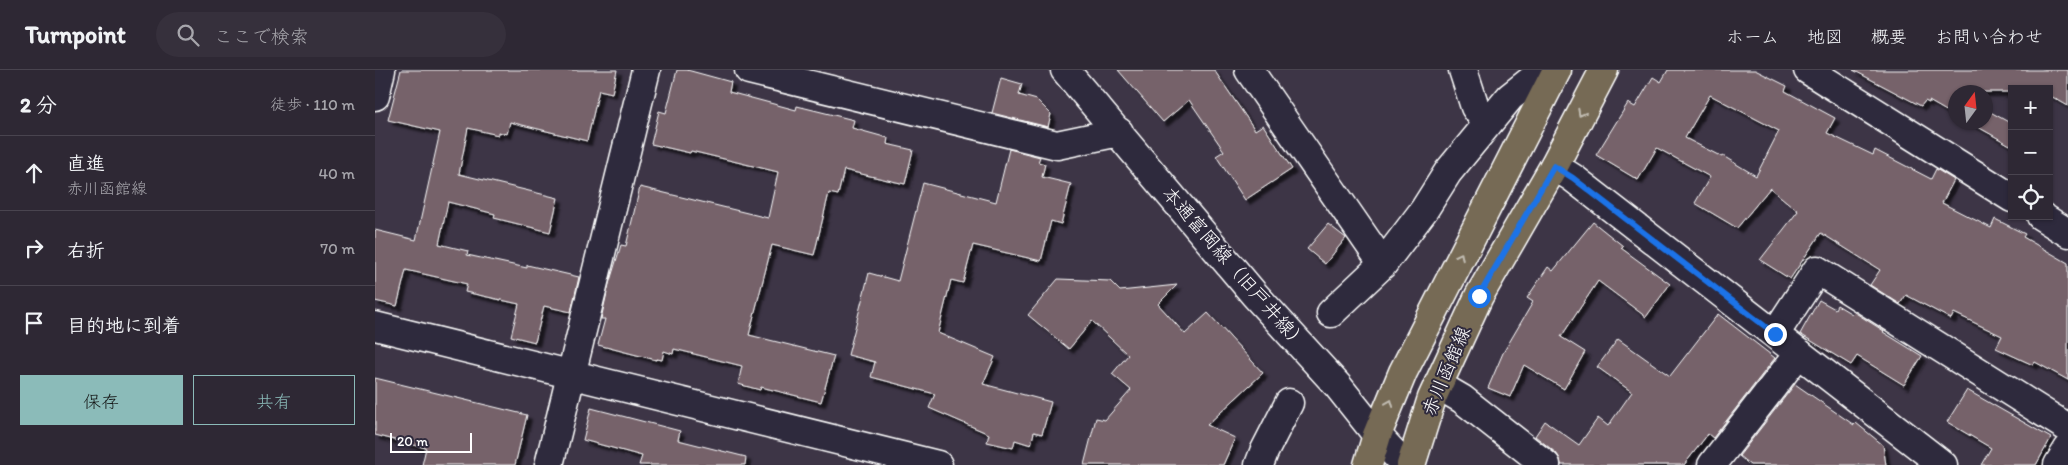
<!DOCTYPE html>
<html lang="ja">
<meta charset="utf-8">
<style>
body{margin:0;font-family:Itim,"Klee One",sans-serif;background:#36303c;color:#f1f3f6}
.controls{position:absolute;right:15px;top:15px;display:grid;overflow:hidden;border-radius:0px;box-shadow:0 1px 4px #0004}
.controls button{width:45px;height:45px;display:grid;place-items:center;padding:0;border:0;border-bottom:1px solid #49444f;background:#2e2834;color:#f1f3f6;font:25px sans-serif}
.compass{position:absolute;left:1573px;top:15px;width:45px;height:45px;border-radius:50%;background:#2e2834;box-shadow:0 1px 4px #0004;rotate:15deg}
.scale{position:absolute;left:15px;bottom:12px;width:82px;box-sizing:border-box;padding-left:5px;border:2px solid #fff;border-top:0;font-size:14px;line-height:18px;white-space:nowrap;color:#fff;-webkit-text-stroke:4px #2f2a3d;paint-order:stroke}
.stop{position:absolute;width:15px;height:15px;margin:-11px;border:4px solid #1a73e8;border-radius:50%;background:#fff}
.stop.end{background:#1a73e8;border-color:#fff;box-shadow:0 1px 5px #0008}
.list{margin:0;padding:0;list-style:none}
h2{display:flex;justify-content:space-between;align-items:center;height:65px;margin:0;padding:0 20px;font-size:21px}
h2 small{font-size:16px;font-weight:400;color:#a7a6ac}
.list li{display:grid;grid-template-columns:32px 1fr auto;gap:15px;align-items:center;box-sizing:border-box;height:75px;padding:0 20px;border-top:1px solid #49444f}
.list b{display:block;font-size:19px;white-space:nowrap}
.list p{margin:0;font-size:16px;white-space:nowrap;color:#a7a6ac}
.list em{font-size:16px;font-style:normal;color:#a7a6ac}
.actions{display:flex;gap:10px;padding:15px 20px}
.actions a{flex:1;padding:11px 0;border:1px solid #8bbbb9;border-radius:0px;text-align:center;font-size:18px;color:#8bbbb9}
.actions .main{background:#8bbbb9;color:#111}
.icon{flex:none;width:28px;height:28px;fill:none;stroke:currentColor;stroke-width:2;stroke-linecap:round;stroke-linejoin:round}
.map{position:relative;flex:none;width:1693px;height:395px;overflow:hidden}
header{display:flex;align-items:center;gap:30px;box-sizing:border-box;height:70px;padding:0 25px;background:#2e2834;border-bottom:1px solid #49444f}
header strong{font-size:24px}
nav{display:flex;gap:28px;margin-inline-start:auto;font-size:18px}
.search{width:350px;height:45px;background:#36303c;display:flex;align-items:center;gap:12px;box-sizing:border-box;padding:0 18px;border-radius:28px;color:#a7a6ac;font-size:19px}
main{display:flex}
aside{flex:1;background:#2e2834}
.map>svg:first-child{display:block}
.building{fill:#76626b;stroke:#fff;fill-rule:evenodd;filter:url(#shadow)}
.lines{fill:none;stroke-linecap:round;stroke-linejoin:round}
.minor-casing{stroke:#fff;stroke-width:31}
.major-casing{stroke:#fff;stroke-width:31}
.minor{stroke:#2f2a3d;stroke-width:28}
.major{stroke:#766a54;stroke-width:28}
.oneway{stroke:#c1bcb2}
.route{stroke:#1a73e8;stroke-width:6}
.labels{text-anchor:middle;dominant-baseline:central;stroke-width:4;stroke-linejoin:round;paint-order:stroke}
.street-label{font-size:19px;fill:#fff;stroke:#2f2a3d}
</style>
<header>
<strong>Turnpoint</strong>
<div class="search"><svg class="icon" aria-label="search" viewBox="0 0 24 24"><circle cx="10" cy="10" r="6"/><path d="M15 15l6 6"/></svg>ここで検索</div>
<nav><a>ホーム</a><a>地図</a><a>概要</a><a>お問い合わせ</a></nav>
</header>
<main>
<aside>
<h2>2 分<small>徒歩 · 110 m</small></h2>
<ul class="list">
<li><svg class="icon" aria-label="ahead" viewBox="0 0 24 24"><path d="M12 20V5M6 11l6-6 6 6"/></svg><div><b>直進</b><p>赤川函館線</p></div><em>40 m</em></li>
<li><svg class="icon" aria-label="right" viewBox="0 0 24 24"><path d="M7 20v-9h11M14 6l5 5-5 5"/></svg><div><b>右折</b></div><em>70 m</em></li>
<li><svg class="icon" aria-label="arrive" viewBox="0 0 24 24"><path d="M6 21V4h12l-3 4 3 4H6"/></svg><div><b>目的地に到着</b></div></li>
</ul>
<div class="actions"><a class="main">保存</a><a>共有</a></div>
</aside>
<div class="map">
<svg width="1693" height="395" viewBox="0 0 1693 395">
<defs>
<filter id="shadow"><feDropShadow dx="4.5" dy="4.5" stdDeviation="1" flood-color="#0009"/></filter>
</defs>
<rect width="100%" height="100%" fill="#3d3546"/>
<filter id="ink" filterUnits="userSpaceOnUse"><feTurbulence type="fractalNoise" baseFrequency=".02" numOctaves="2"/><feDisplacementMap in="SourceGraphic" scale="10" xChannelSelector="R" yChannelSelector="G"/><feConvolveMatrix kernelMatrix="1 2 1 2 8 2 1 2 1" color-interpolation-filters="sRGB"/></filter>
<g filter="url(#ink)">
<g class="building">
<path d="M26,0H242L237,23L224,20L212,71L135,52L132,64L123,62V65L93,58L84,104L183,128L175,162L119,148L120,144L73,132L64,174L93,181L92,185L152,198V195L204,207L196,242L169,236L160,272L136,266L144,234L90,222L92,214L31,200L22,236L0,231V160L41,170L65,62L13,50Z"/>
<path d="M302,0H312L356,12L354,22L421,40L422,36L479,50L477,58L513,68L512,74L538,80L530,114L469,100L463,125L454,123L439,185L397,175L374,265L459,286L446,332L386,317L385,320L363,314L367,296L299,279L298,284L289,281L287,290L282,289L281,290L223,275L230,249H226L234,214L246,175L251,176L265,117L393,148L403,102L316,81L315,83L276,74L284,41L291,43Z"/>
<path d="M743,0H839L880,60L888,55L917,99L870,130L841,86L849,81L814,30L788,52Z"/>
<path d="M1293,0H1380L1412,16L1410,21L1460,48L1452,63L1498,85L1500,80L1556,109L1561,99L1579,110L1567,133L1616,158L1620,149L1650,164L1648,167L1693,193V310L1660,292L1658,295L1621,278L1627,266L1579,243L1576,249L1531,225L1525,234L1495,215L1505,200L1446,163L1415,209L1385,190L1423,141L1395,118L1362,158L1320,133L1335,107L1282,78L1263,110L1221,85L1253,33L1260,37L1278,7L1286,12ZM1335,25L1404,61L1381,106L1348,86L1347,87L1310,68Z"/>
<path d="M1478,0H1693V36L1674,25V19H1637V22H1580V46L1554,31V33L1550,31L1546,36Z"/>
<path d="M626,8L647,14L644,25L662,30L676,44L673,57L617,43Z"/>
<path d="M1610,39L1637,54V72L1635,75L1594,52H1610Z"/>
<path d="M634,79L665,87L663,92L670,94L667,107L696,114L686,154L676,151L666,191L598,175L588,213L576,210L563,263L620,287L608,314L676,332L667,364L659,362L656,375L640,370L638,378L612,372L614,364L554,338L560,324L496,307L500,292L473,285L494,203L523,211L548,113L621,132Z"/>
<path d="M1218,152L1248,176L1246,178L1295,214L1271,247L1223,211L1186,267L1210,282L1189,319L1149,295L1135,327L1113,318L1128,283L1158,232L1152,228L1173,197L1178,201Z"/>
<path d="M953,154L971,168L950,194L932,179Z"/>
<path d="M683,209L735,211L745,221L802,215L783,234L810,264L833,243L888,303L832,355L860,368L848,395H709L721,348L730,350L756,320L737,304L753,285L717,251L694,279L653,245Z"/>
<path d="M1444,230L1460,239L1462,235L1477,244L1479,242L1509,261L1508,262L1547,286L1529,315L1482,286L1476,295L1425,264Z"/>
<path d="M1343,244L1400,288L1338,368L1333,364L1309,395H1186L1185,389L1181,383L1160,366L1170,351L1204,375L1223,348L1233,356L1257,322L1222,297L1243,269L1295,306Z"/>
<path d="M0,308L152,345L140,395H47L51,378L0,365Z"/>
<path d="M1420,314L1479,355L1481,353L1508,375L1511,395H1375L1364,386Z"/>
<path d="M1592,320L1676,368L1661,395H1606L1616,378L1572,352Z"/>
<path d="M216,338L305,361L303,370L371,387L370,395H264L267,386L208,370Z"/>
</g>
<g class="lines">
<defs>
<g id="minor">
<path d="M374,0L682,75L744,62"/>
<path d="M690,0L879,224L963,316L1002,365L1030,395"/>
<path d="M874,0L1008,194"/>
<path d="M1088,0L1100,37L1112,54"/>
<path d="M1433,0L1637,128"/>
<path d="M0,26L6,0"/>
<path d="M1179,96L1198,108L1568,395"/>
<path d="M1666,146L1693,163"/>
<path d="M956,243L1008,194L1049,140L1073,102L1135,27L1169,0"/>
<path d="M0,256L563,395"/>
<path d="M1400,264L1442,200L1693,358"/>
<path d="M1063,315L1087,329L1171,395"/>
<path d="M174,395L271,0"/>
<path d="M884,395L889,382L914,333"/>
<path d="M1337,395L1424,283"/>
<path d="M1683,395L1693,379"/>
</g>
<g id="major">
<path d="M993,395L1002,365L1028,302L1182,0"/>
<path d="M1036,395L1057,328L1104,226L1179,96L1229,0"/>
</g>
</defs>
<use href="#minor" class="minor-casing"/>
<use href="#major" class="major-casing"/>
<use href="#minor" class="minor"/>
<use href="#major" class="major"/>
</g>
<defs><path id="oneway-chevron" d="M-2-3.5L2.5 0L-2 3.5" fill="none" stroke-width="1.6" stroke-linecap="round" stroke-linejoin="round" transform="scale(1.25)"/></defs>
<g class="oneway">
<use href="#oneway-chevron" transform="translate(1206 43) rotate(118)"/>
<use href="#oneway-chevron" transform="translate(1085 186) rotate(-63)"/>
<use href="#oneway-chevron" transform="translate(1015 333) rotate(-68)"/>
</g>
</g>
<g class="lines" filter="url(#ink)">
<path class="route" d="M1104,226L1179,96L1198,108L1400,264"/>
</g>
<g class="labels">
<g class="street-label">
<text transform="translate(860 198) rotate(49)">本通富岡線（旧戸井線）</text>
<text transform="translate(1071 301) rotate(-67)">赤川函館線</text>
</g>
</g>
</svg>
<div class="controls">
<button>+</button>
<button>−</button>
<button><svg class="icon" aria-label="locate" viewBox="0 0 24 24"><circle cx="12" cy="12" r="6"/><path d="M12 2v4M12 18v4M2 12h4M18 12h4"/></svg></button>
</div>
<svg class="compass" viewBox="-18 -18 36 36"><path d="M0-13l5 13h-10z" fill="#e53935"/><path d="M0 13l5-13h-10z" fill="#a7a6ac"/></svg>
<div class="scale">20 m</div>
<div class="stop" style="left:1104px;top:226px"></div>
<div class="stop end" style="left:1400px;top:264px"></div>
</div>
</main>
